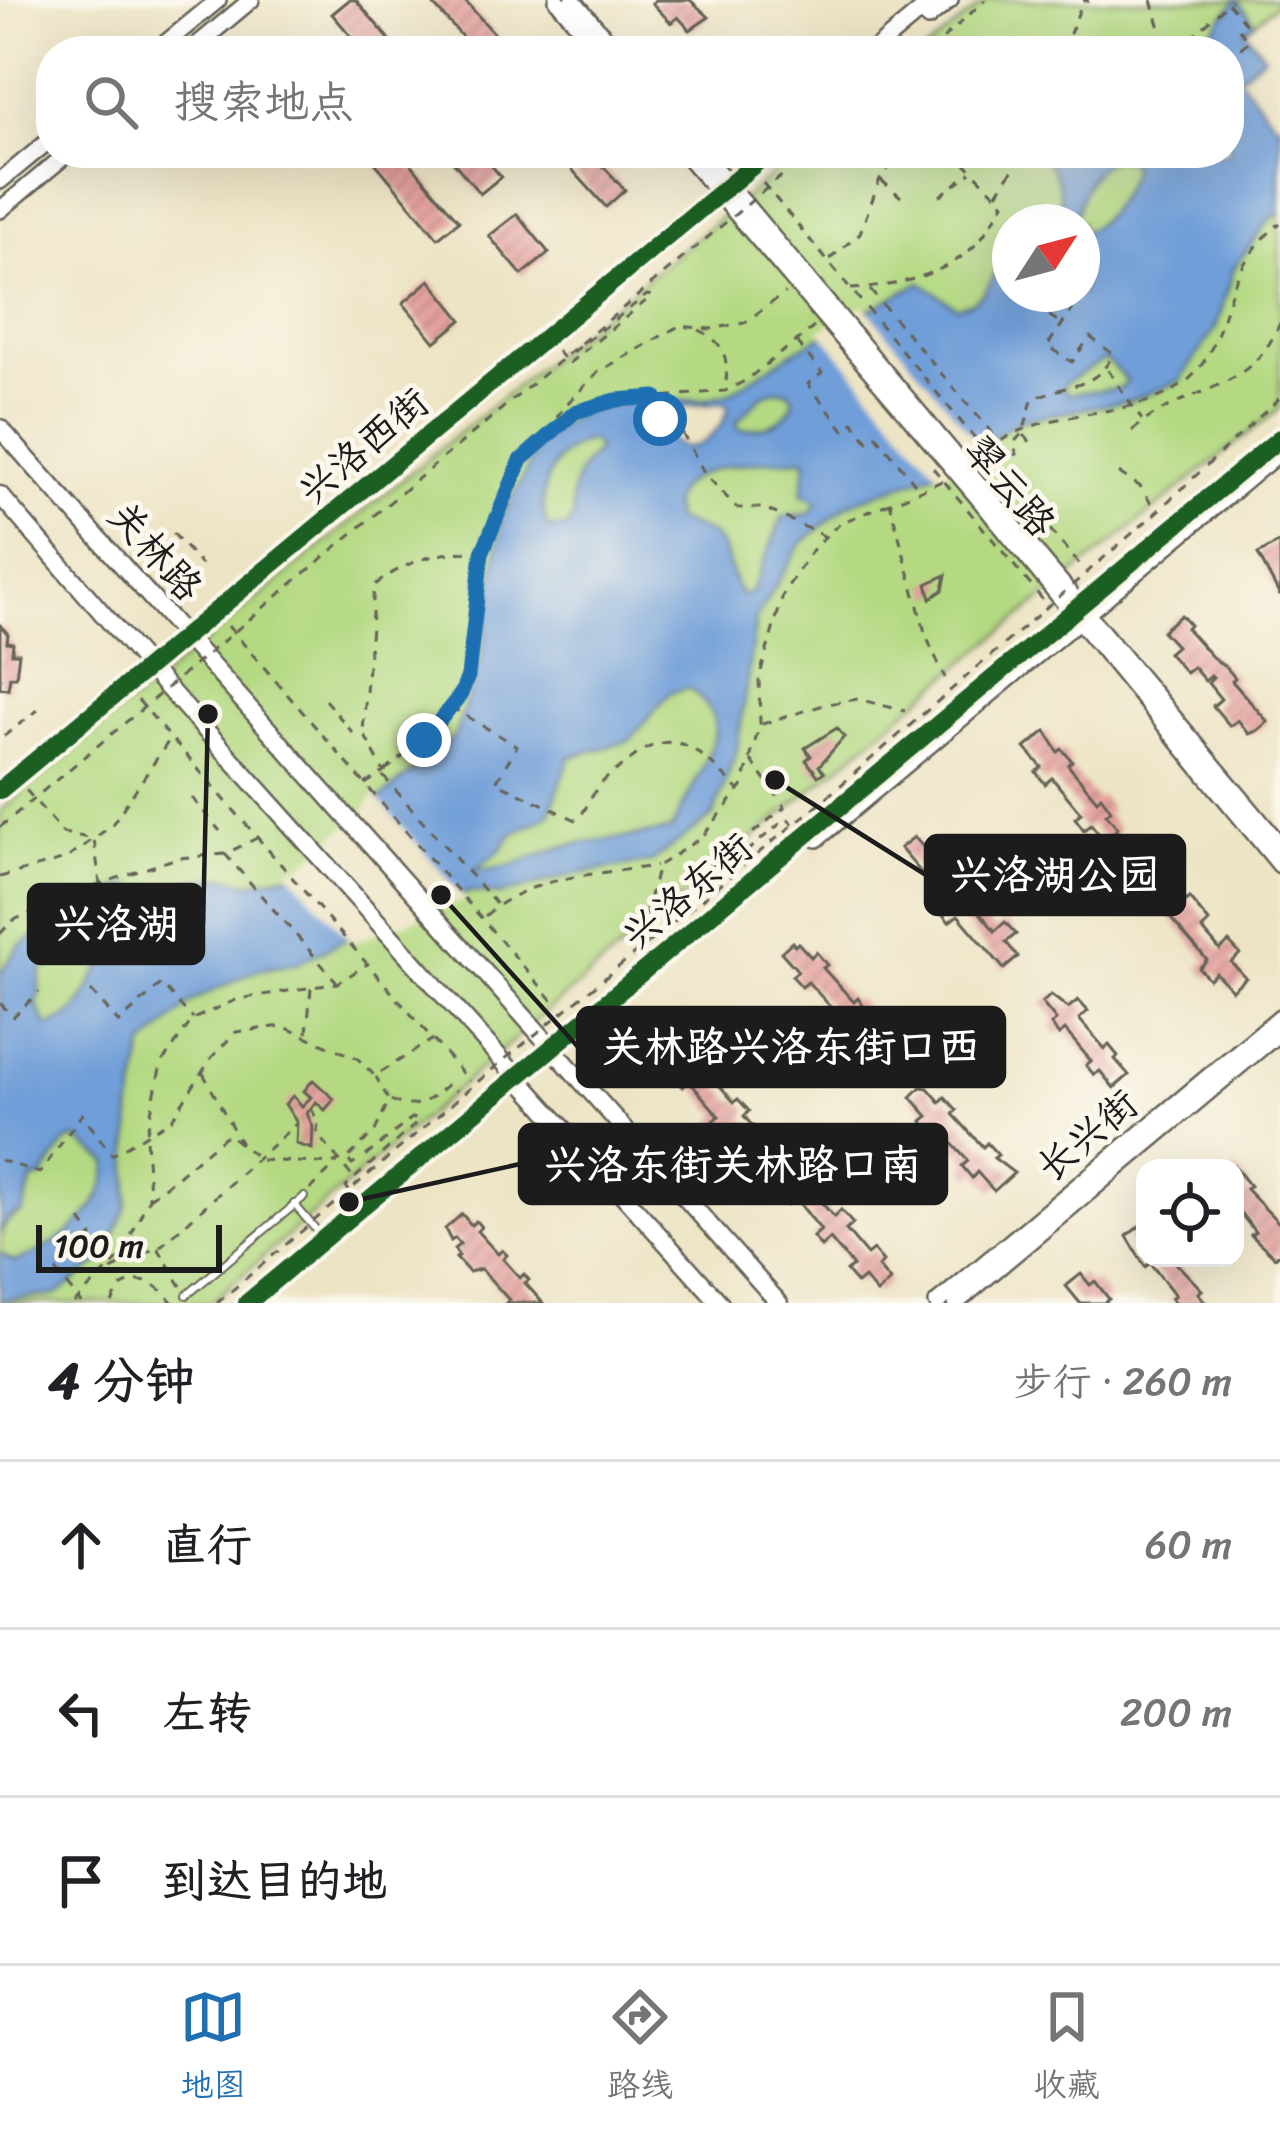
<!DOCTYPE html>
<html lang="zh">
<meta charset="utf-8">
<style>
body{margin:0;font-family:Sriracha,"LXGW WenKai TC",sans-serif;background:#f2f2f2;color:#202124}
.controls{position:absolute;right:36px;bottom:36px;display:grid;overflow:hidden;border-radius:24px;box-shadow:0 12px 48px #0002}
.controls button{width:108px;height:108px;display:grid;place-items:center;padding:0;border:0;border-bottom:3px solid #e0e0e0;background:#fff;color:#202124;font:60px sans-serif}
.compass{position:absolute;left:992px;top:204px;width:108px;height:108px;border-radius:50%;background:#fff;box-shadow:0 12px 48px #0002;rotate:54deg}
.scale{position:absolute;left:36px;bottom:30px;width:186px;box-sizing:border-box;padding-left:12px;border:6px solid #1c1c1c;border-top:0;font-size:33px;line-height:42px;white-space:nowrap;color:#1c1c1c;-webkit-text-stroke:9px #fbf7ec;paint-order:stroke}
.stop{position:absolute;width:36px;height:36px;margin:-27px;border:9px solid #1f6fb2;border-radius:50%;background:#fff}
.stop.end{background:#1f6fb2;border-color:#fff;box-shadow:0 3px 12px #0008}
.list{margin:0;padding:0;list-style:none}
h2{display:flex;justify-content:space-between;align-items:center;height:156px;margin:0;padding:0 48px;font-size:51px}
h2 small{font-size:39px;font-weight:400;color:#757577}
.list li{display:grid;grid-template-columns:78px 1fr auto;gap:36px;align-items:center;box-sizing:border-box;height:168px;padding:0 48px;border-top:3px solid #e0e0e0}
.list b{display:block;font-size:45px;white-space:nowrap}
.list em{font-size:39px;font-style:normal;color:#757577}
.icon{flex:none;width:66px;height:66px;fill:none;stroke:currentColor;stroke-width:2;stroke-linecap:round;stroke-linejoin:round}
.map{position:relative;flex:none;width:1280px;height:1303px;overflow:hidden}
.search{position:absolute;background:#fff;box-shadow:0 12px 48px #0002;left:36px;right:36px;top:36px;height:132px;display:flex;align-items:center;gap:30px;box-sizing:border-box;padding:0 42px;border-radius:48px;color:#757577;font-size:45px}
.sheet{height:660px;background:#fff}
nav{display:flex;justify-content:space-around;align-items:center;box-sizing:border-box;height:168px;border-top:3px solid #e0e0e0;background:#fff;font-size:33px;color:#757577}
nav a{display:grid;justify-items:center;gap:6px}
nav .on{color:#1f6fb2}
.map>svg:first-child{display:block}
.green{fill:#b4d982;stroke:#687a4f;stroke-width:3}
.water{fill:#6f9ed8;stroke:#465d7a;stroke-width:3;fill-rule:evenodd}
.pier{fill:#ede4c5}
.building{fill:url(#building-hatch)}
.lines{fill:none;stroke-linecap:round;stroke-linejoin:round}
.lane-casing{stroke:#656257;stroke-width:10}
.secondary-casing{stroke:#656257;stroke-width:20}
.primary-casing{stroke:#656257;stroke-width:21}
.path{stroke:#656257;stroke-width:3;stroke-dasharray:9 9;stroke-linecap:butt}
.lane{stroke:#fff;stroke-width:6}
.secondary{stroke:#fff;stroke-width:15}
.primary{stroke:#fff;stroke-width:16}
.path-bridge{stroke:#656257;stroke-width:3;stroke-dasharray:9 9;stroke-linecap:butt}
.cycleway-casing{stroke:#fbf7ec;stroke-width:26}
.cycleway{stroke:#1b5e20;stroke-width:18}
.route{stroke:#1f6fb2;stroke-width:15}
.labels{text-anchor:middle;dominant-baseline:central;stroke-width:10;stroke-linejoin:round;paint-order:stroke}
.street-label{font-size:39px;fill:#1c1c1c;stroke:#fbf7ec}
.leader{fill:none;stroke:#1c1c1c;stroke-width:4.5}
.callout-dot{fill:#1c1c1c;stroke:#fbf7ec;stroke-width:4.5}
.callout{fill:#1c1c1c;stroke:#1c1c1c;stroke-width:4.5}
.callout-label{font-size:42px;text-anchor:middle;font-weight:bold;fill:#fff}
</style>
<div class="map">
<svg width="1280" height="1303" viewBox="0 0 1280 1303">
<defs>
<pattern id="building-hatch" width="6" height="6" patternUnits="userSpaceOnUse" patternTransform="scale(3)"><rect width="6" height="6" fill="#e4a19e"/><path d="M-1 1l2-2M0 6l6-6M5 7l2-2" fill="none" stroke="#c38a88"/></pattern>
</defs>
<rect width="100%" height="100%" fill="#fbf7ec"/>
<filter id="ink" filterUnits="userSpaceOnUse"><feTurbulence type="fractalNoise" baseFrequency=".00833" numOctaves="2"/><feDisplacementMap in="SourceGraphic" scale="24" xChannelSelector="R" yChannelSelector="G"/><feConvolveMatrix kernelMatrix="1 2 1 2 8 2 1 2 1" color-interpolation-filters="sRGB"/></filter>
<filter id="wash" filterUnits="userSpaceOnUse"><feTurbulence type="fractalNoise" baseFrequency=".004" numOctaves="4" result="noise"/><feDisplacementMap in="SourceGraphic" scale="48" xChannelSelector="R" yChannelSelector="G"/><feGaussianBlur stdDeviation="2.7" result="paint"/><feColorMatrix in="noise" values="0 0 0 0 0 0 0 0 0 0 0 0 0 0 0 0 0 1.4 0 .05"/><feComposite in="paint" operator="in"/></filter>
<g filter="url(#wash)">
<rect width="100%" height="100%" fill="#ede4c5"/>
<g class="green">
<path d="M988,0H1280L1255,23L1236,1L1210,34L1187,51H925Z"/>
<path d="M799,153H1040C1060,176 1063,192 1059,222H1010V268L1002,263C990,286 983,302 956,308L943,300L868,310L728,394L704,400L620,403L562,424L539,445L502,520L482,657L454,737L305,871L249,883L228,877L196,879L167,888L121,887L19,946L0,974V811Z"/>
<path d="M1117,156L1132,164C1132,184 1101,228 1082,232V222H1074C1082,191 1086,170 1117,156Z"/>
<path d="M1280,213V408L945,678L547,1011L210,1303H0V1300L56,1295L127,1205L131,1111L144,1047L194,1000L257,970L298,963L348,938L470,892L500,894L574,874L652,861L713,816L756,618L801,544L848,504L936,472L1020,420L1132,400L1216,328L1234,268L1269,220Z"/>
<path d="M1105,358L1127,380L1122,388L1068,394L1063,389L1065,383Z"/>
<path d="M776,390L788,391L794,400C785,426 764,428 739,430L736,423L761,396Z"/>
<path d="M591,440L598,450C579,466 568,491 574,515L567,528H548C534,492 551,449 591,440Z"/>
<path d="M807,458L803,494L819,502L809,514L783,516L753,591L742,596C728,578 731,549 711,535C701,528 687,526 675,519C656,461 773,460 807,458Z"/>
<path d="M689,688C701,698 715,711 715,729C715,753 682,805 672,829C635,839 600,838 566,846C528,855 518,871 473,870L500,851L511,835L548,815L570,757L629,741L670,693Z"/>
<path d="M121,906L138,907L145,925C134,937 120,945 109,957C84,983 89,1014 47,1026L37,1007L41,972L60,940Z"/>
<path d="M75,1138L108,1162C107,1212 59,1246 14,1262L0,1253C0,1233 2,1220 22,1213L33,1179L42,1178L65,1143Z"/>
</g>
<path class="water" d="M1237,0L1255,23L1245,31L1264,55L1238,77L1277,125L1280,123V213L1269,220L1234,268L1216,328L1179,382L1132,400L1020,420L936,472L848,504L801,544L756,618L737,750L713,816L652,862L574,874L500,895L470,892L348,938L298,963L257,970L194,1000L144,1047L131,1111L127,1205L106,1257L56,1295L0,1300V1253L14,1262C59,1246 107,1212 108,1162L75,1138L65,1143L42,1178L33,1179L22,1213L10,1217L0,1232V974L19,946L121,887L167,888L196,879L228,877L249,883L305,871L378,800L454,737L482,657L502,520L539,445L562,424L585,412L620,403L704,400L728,394L796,350L921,282L956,307C983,302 990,286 1001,262L1010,268V294H1082V232C1102,228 1131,183 1132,164L1117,156C1086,170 1083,191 1074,222H1059C1063,192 1060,176 1040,153H1229V51H1187L1210,34ZM1105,359L1127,380L1122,388L1068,394L1063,389L1065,383ZM776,390L788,391L794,400C785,426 764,428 740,430L736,423L761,396ZM723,403L729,406C726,424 703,452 681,446C670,443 668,432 659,427C650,422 640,422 632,417L636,410ZM591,440L598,450C579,466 567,491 574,515L567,527L548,528C534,492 551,449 591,440ZM807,459L802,494L818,502L809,514L783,516L752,591L742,596C727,578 731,549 711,535C701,527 686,526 675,519C656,461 773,460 807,459ZM689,688C701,698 715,711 715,729C715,753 682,805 672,829C637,839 602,838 567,846C531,854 516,871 475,870L500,851L511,835L549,815L570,757L629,741L670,693ZM121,906L138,907L145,925C134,938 120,945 109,957C84,984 90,1014 47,1026L37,1007L41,972L60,940Z"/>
<g class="pier">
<path d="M864,305L985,451L940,476L819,330Z"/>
<path d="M375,795L466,900L352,943L287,869L303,865L364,810Z"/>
</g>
<g id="blocks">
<g class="building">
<path d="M349,0H356L399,51H364L332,14Z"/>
<path d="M429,0H464L510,51H475Z"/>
<path d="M656,0H690L709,17L690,30L678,17L671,23L652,3Z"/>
<path d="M367,153H402L459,221L438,238Z"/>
<path d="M446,153H481L501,177L480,194Z"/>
<path d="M557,153H591L625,190L606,207Z"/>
<path d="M517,214L549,253L522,275L489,236Z"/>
<path d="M430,280L462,320L435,342L403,303Z"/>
<path d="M1280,542V596L1258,554Z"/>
<path d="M946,575L943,590L931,598L927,584Z"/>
<path d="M1181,615L1190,625L1186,628L1212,657L1227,668L1235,678L1232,681L1268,722L1257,731L1249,734L1238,720L1230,726L1213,706L1221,699L1208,683L1213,678L1211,676L1205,681L1193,667L1186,673L1168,653L1176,646L1162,631Z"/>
<path d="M0,625L8,634L7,642L13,643L12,653H19L16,677H10L8,689L0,688Z"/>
<path d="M837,728L844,737L819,766L824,772L818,776L806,760L811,756L805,748Z"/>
<path d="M1046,731L1058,752L1062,749L1072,761L1068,765L1097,800L1101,796L1111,810L1106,814L1118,828L1115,831L1118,834L1107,844L1091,824L1084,830L1075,818L1081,813L1052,778L1045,784L1036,772L1042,767L1025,748Z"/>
<path d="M914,837L927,851L936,843L946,855L937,864L958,888L966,882L982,901L975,907L995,931L1005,922L1016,934L1006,942L1018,957L1004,969L958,915L949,922L941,912L949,905L900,848Z"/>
<path d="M1141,858L1157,876L1165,869L1176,881L1167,889L1181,905L1189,898L1209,922L1202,929L1220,950L1229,942L1240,954L1231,962L1246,978L1232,990L1216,973L1209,979L1199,968L1207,960L1152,897L1144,905L1136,895L1144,888L1128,870Z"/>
<path d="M792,942L795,946L798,943L811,957L816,952L827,965L823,968L854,1002L858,998L876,1025L879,1022L885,1028L865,1046L848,1027L842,1032L832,1021L839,1016L808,982L802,987L792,976L798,971L781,952Z"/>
<path d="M1051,995L1068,1008L1078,1000L1088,1011L1079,1019L1105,1049L1109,1045L1118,1056L1115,1059L1129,1075L1114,1088L1100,1071L1094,1075L1086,1065L1091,1061L1065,1030L1059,1035L1051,1025L1056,1020L1042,1003Z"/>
<path d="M682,1034L688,1041L684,1044L709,1064L704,1068L734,1102L738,1099L749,1111L744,1116L756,1130L753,1133L756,1136L745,1146L729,1127L723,1132L713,1121L719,1116L689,1081L683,1087L673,1076L678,1071L662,1052Z"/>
<path d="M313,1080L334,1099L325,1110L316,1102L307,1113L313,1127L312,1149L296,1144L297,1123L285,1104L293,1096L302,1106L311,1097L304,1091Z"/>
<path d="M921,1087L928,1088L940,1102L945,1097L957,1110L953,1114L983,1147L987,1143L998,1155L994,1158L1014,1173L994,1191L977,1172L972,1178L962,1166L968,1161L937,1127L931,1132L922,1121L928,1116L911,1097Z"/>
<path d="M786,1161L798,1176L808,1168L818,1180L809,1188L834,1217L841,1210L853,1224L846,1230L867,1255L873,1250L883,1262L878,1267L890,1281L877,1293L864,1278L857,1284L846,1271L853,1266L830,1239L821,1247L813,1237L821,1230L795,1198L787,1205L777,1194L784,1188L772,1173Z"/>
<path d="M1235,1167L1250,1186L1246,1189L1280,1224V1253L1275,1257L1251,1235L1255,1232L1235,1206Z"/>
<path d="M462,1214L471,1225L476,1221L481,1227L477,1231L498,1254L502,1250L507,1255L503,1259L520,1278L524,1274L529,1280L525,1283L543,1303H506L509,1300L481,1269L469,1272L456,1258L459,1256L454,1249L460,1244L455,1238L451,1241L445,1229Z"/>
<path d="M1142,1224L1145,1258H1171L1202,1290L1198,1293L1206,1303H1175L1171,1298L1175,1295L1150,1263L1145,1267L1127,1236Z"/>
<path d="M1081,1274L1090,1285L1095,1281L1109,1299L1104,1303H1080L1066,1286Z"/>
</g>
</g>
</g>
<g filter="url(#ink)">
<use href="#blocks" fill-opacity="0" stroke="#656257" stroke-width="3"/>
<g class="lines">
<defs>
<g id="lane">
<path d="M294,1204L323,1238"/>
<path d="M187,1295L304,1197"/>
</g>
<g id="secondary">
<path d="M557,0L600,51"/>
<path d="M573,0L616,51"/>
<path d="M928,18L950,0"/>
<path d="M156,51L218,0"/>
<path d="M190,51L251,0"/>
<path d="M873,51L934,0"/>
<path d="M685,153L975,494L1280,865"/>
<path d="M702,153L1280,845"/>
<path d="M0,181L51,139"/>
<path d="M0,210L68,153"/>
<path d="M0,790L768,153"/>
<path d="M817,839L1280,452"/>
<path d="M247,1303L1280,438"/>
<path d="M937,1303L1280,1017"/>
<path d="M956,1303L1280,1032"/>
</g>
<g id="primary">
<path d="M0,428L779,1303"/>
<path d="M0,495L148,666L720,1303"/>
</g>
</defs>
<use href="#lane" class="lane-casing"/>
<use href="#secondary" class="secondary-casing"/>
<use href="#primary" class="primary-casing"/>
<g class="path">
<path d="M1152,0L1163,39L1172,51"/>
<path d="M1228,3L1245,23L1238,28L1249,41L1230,57L1243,72"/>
<path d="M930,51L985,0"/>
<path d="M1063,51L1083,1L1089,0"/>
<path d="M1094,51L1163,39"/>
<path d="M1178,51L1231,0"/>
<path d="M881,180L901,197"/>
<path d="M763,183L1083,569"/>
<path d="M997,193L1024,153"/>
<path d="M940,196L971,172"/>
<path d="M830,259L860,233L880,179L900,153"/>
<path d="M851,289C888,288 941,276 970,250C984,238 995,218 1004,203L955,153"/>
<path d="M870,290L999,441"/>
<path d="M1027,294L1024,299L1062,324"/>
<path d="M699,330C727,343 729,362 725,391"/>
<path d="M797,342L822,373L808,384L844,430L853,422L868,441L876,435L919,489"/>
<path d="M557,351L568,364L652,296L647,295L567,356L565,353"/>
<path d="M1108,370L1142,420"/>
<path d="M656,397L654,416L677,424L705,474L737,508H764L824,536"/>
<path d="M1132,431C1188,382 1248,398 1280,323"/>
<path d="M548,433L575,412L616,401L725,391L745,381L814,327"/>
<path d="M1024,435L1031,443"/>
<path d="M987,451C1046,401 1135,424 1187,381C1214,358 1221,322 1232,290C1241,264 1259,240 1280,223"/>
<path d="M999,464L1003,459L1017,454L1013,443L1023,433L1032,400C1065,382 1095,392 1113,354L1090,337L1072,362L1047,346L1073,309"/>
<path d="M933,468L1043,600"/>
<path d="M1119,473L1141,487L1155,510"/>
<path d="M942,481L890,503L926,636L945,678"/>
<path d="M173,533L201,565"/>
<path d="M228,626L556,1004"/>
<path d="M138,700L469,1081"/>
<path d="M325,700L353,733"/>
<path d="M451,707L517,746L496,782L576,820C589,808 587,801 596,790C604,778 620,768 631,759C680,720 703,757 739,790"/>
<path d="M762,724L827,704L858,699L905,711"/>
<path d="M4,736L38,710"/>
<path d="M751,760L785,807L707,870L705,877L714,878L787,818L793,824"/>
<path d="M385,771C476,699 474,667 481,556"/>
<path d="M383,776L496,904"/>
<path d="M365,784L384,772L363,732L374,586C405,561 441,549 481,553L521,460L545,436L563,408L598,372L679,326L710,329L744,323L785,293"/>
<path d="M26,790L63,833L94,839L100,884L109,903L89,913L95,923"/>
<path d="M192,798L220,831"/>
<path d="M225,854L337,982"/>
<path d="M0,877L66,859L111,826L170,739"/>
<path d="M485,916C529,875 599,874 656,866"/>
<path d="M0,934L12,921L79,891L177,858L225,854L259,837"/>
<path d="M640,934L658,866L702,837L742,787L760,724L759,678L784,592L816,545L840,523L890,503"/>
<path d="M91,991L119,1023L161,984L193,1019"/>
<path d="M0,1003L13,1017L39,992"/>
<path d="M307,1033L311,988"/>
<path d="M203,1073L241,1144"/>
<path d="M391,1100C414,1112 429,1101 447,1085L456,1091"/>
<path d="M311,1108L318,1122L317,1134L355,1180"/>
<path d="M0,1160L40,1173L82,1114L112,1155L172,1119L212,1057L236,1032L282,1026L357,1058L375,1076L433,1039"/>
<path d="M349,1161L352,1165L361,1160"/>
<path d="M310,1190L337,1163"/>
<path d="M149,1198C178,1178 200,1155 228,1134L260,1160L331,1164L348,1158L375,1131L389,1100L376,1077"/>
<path d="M81,1220L92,1236L54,1268L81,1303"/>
<path d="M158,1248L181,1286"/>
<path d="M111,1270L162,1245L297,1123"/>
<path d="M74,1303L120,1258L149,1198L146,1136L161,1064L193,1019L238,999L338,983L369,963"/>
<path d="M112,1303L119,1288C141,1273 158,1284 173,1303"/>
</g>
<use href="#lane" class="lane"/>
<use href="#secondary" class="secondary"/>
<use href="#primary" class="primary"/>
<g class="path-bridge">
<path d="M0,827L809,153"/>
<path d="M349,1191L346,1186L419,1121L412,1118L361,1160"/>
<path d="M217,1303L494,1068L820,803L1150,518L1280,398"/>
</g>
<defs>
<g id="cycleway">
<path d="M0,790L768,153"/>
<path d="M247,1303L1280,438"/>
</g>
</defs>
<use href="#cycleway" class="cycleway-casing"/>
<use href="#cycleway" class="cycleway"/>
</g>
</g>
<g class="lines" filter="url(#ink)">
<path class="route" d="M424,740L461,694L468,676L482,553L521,460L575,412L616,400L656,397L654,416L660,419"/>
</g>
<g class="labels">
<g class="street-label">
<text transform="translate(363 446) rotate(-40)">兴洛西街</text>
<text transform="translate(1010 486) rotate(50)">翠云路</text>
<text transform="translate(156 551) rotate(48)">关林路</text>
<text transform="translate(687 891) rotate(-40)">兴洛东街</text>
<text transform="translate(1087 1135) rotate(-40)">长兴街</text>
</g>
</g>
<path class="leader" d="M775 780L926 875M208 714L203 924M441 895L578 1047M349 1202L520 1164"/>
<g class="callout-dot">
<circle cx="775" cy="780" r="12"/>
<circle cx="208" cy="714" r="12"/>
<circle cx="441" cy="895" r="12"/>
<circle cx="349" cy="1202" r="12"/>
</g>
<g class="callout">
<rect x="926" y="836" width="258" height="78" rx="12"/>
<rect x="29" y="885" width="174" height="78" rx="12"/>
<rect x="578" y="1008" width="426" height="78" rx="12"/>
<rect x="520" y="1125" width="426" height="78" rx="12"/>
</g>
<g class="callout-label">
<text x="1055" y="889">兴洛湖公园</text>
<text x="116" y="938">兴洛湖</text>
<text x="791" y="1061">关林路兴洛东街口西</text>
<text x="733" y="1179">兴洛东街关林路口南</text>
</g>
</svg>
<div class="controls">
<button><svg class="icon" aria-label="locate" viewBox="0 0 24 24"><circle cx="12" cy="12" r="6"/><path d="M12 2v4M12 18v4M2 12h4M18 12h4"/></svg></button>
</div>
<svg class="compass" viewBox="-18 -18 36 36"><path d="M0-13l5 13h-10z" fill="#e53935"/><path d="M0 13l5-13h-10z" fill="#757577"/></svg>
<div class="scale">100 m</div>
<div class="stop" style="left:660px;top:419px"></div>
<div class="stop end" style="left:424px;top:740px"></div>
<div class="search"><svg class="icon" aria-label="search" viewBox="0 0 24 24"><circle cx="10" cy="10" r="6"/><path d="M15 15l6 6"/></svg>搜索地点</div>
</div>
<section class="sheet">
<h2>4 分钟<small>步行 · 260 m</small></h2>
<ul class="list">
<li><svg class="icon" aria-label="ahead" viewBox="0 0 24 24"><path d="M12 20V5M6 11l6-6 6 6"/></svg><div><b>直行</b></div><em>60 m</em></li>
<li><svg class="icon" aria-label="left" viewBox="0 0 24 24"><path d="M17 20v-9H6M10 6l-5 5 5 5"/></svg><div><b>左转</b></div><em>200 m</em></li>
<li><svg class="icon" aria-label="arrive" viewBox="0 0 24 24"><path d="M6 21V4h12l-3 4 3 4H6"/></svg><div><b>到达目的地</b></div></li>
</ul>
</section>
<nav>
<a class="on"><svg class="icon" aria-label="map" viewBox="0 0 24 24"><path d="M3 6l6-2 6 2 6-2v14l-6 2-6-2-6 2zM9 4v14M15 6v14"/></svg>地图</a>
<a><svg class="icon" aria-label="directions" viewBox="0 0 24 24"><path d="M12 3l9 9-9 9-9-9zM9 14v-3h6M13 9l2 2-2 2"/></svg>路线</a>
<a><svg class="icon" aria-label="saved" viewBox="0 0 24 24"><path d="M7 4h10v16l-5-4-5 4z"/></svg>收藏</a>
</nav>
